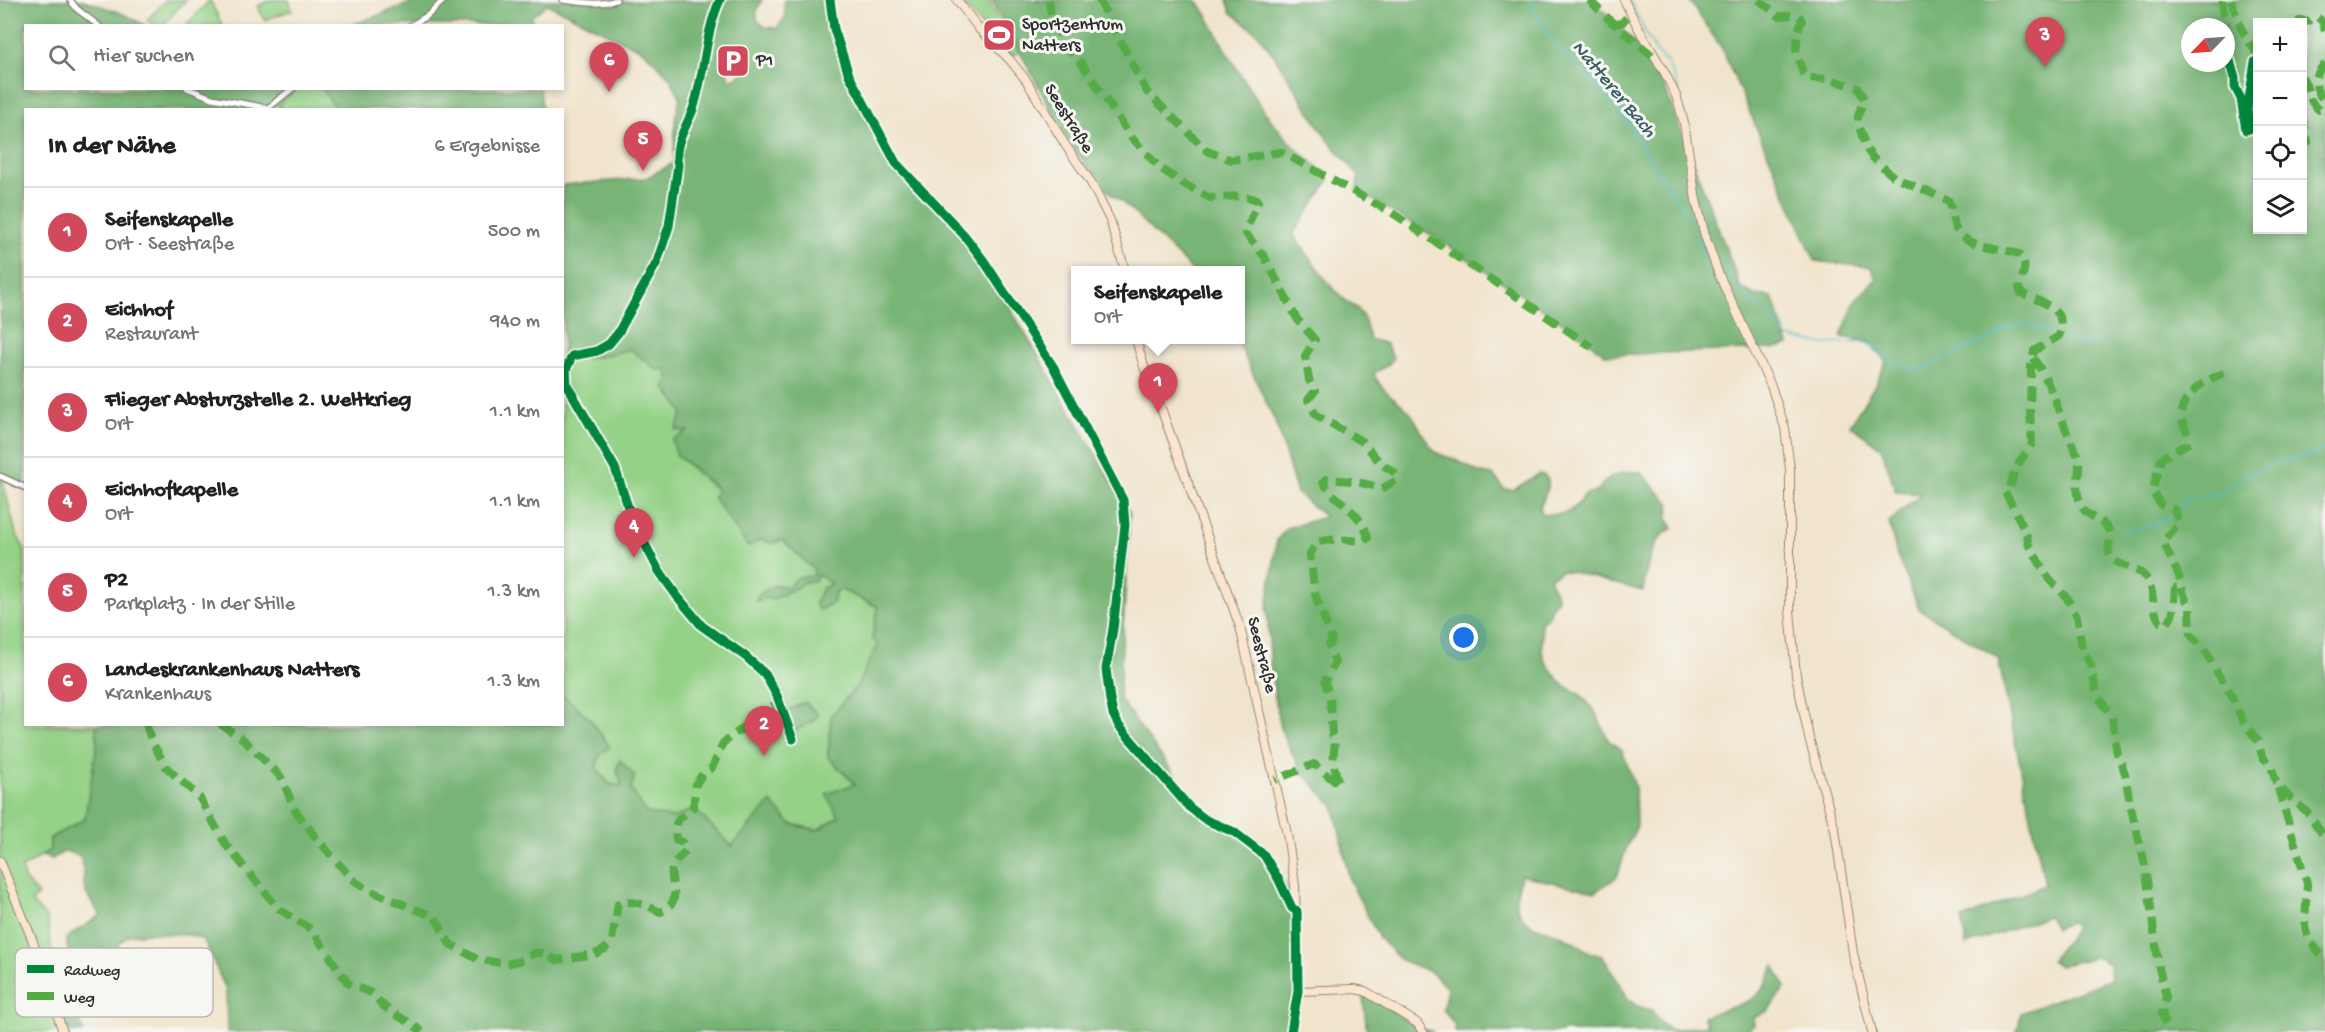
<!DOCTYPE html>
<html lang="de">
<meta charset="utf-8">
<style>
body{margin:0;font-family:"Gochi Hand",sans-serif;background:#f2f2f2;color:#202124}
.controls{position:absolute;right:18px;top:18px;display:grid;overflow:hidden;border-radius:0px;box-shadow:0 3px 9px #0003}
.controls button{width:54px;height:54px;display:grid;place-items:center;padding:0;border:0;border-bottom:2px solid #e0e0e0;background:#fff;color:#202124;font:30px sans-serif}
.compass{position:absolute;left:2181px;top:18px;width:54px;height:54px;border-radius:50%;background:#fff;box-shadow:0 3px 9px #0003;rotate:245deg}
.you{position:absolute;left:1464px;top:638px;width:21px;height:21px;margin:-15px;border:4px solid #fff;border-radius:50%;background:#1a73e8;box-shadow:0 0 0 9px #1a73e833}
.badge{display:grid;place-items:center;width:39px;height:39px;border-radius:50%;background:#d1495b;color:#fff;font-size:20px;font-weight:700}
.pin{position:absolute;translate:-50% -50px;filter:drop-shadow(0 2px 3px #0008)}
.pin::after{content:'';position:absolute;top:32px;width:21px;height:18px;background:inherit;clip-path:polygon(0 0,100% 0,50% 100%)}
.popup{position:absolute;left:1071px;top:266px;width:174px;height:78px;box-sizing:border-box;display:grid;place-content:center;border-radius:0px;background:#fff;filter:drop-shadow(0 2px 4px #0005);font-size:20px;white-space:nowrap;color:#757577}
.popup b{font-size:22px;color:#202124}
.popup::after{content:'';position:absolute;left:50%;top:100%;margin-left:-12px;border:12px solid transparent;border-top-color:#fff}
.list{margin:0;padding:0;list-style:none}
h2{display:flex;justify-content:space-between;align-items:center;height:78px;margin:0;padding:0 24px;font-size:26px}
h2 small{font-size:20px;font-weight:400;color:#757577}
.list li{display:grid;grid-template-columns:39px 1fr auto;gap:18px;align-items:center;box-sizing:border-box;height:90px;padding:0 24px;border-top:2px solid #e0e0e0}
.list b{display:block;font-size:22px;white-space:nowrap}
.list p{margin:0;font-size:20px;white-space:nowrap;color:#757577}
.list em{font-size:20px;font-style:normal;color:#757577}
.icon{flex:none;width:33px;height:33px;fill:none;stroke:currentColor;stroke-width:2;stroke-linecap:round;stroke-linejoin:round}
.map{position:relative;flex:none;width:2325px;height:1032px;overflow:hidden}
.search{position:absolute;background:#fff;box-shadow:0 3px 9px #0003;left:24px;top:24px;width:540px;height:66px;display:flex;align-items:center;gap:15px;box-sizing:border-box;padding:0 21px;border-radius:0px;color:#757577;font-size:22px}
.panel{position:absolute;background:#fff;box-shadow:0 3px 9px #0003;left:24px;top:108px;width:540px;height:618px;border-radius:0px}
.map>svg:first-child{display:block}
.green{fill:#94d287;stroke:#607e59;stroke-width:1.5}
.forest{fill:#77b474;stroke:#517050;stroke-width:1.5;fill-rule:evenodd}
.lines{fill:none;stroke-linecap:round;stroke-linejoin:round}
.stream{stroke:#51bdcc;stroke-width:1.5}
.street-casing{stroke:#8e887c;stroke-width:8}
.secondary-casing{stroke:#8e887c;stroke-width:10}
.street{stroke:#fff;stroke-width:5}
.secondary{stroke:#fce5cf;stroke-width:8}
.quiet{stroke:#54ab44;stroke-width:8;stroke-dasharray:15 8;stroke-linecap:butt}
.cycleway-casing{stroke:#f6f6f2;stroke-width:13}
.cycleway{stroke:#00873e;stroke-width:9}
.labels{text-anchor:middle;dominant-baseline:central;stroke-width:6;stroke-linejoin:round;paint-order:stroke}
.poi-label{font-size:18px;fill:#2b2b2b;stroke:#f6f6f2;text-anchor:start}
.street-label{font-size:18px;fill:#2b2b2b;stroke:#f6f6f2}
.water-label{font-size:20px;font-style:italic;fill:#385e63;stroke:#f6f6f2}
.key{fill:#f6f6f2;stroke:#b9b9b6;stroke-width:1.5}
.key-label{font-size:16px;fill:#2b2b2b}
</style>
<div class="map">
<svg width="2325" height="1032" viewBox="0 0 2325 1032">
<rect width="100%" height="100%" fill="#f6f6f2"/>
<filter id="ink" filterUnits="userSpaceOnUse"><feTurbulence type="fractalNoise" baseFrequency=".0167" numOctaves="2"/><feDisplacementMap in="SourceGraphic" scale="12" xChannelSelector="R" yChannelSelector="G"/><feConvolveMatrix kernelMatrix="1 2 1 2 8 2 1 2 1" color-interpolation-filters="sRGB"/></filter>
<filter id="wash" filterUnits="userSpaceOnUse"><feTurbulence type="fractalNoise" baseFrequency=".008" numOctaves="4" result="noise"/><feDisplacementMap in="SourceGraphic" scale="24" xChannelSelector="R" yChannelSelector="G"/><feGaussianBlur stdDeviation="1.35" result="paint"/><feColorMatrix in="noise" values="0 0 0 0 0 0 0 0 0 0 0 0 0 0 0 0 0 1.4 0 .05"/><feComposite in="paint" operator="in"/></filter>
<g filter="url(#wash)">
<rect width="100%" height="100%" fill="#f1e4cc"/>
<g class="green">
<path d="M166,0H186L163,25H153L147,20Z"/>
<path d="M210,0L222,25H186Z"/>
<path d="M270,0H289L292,10L264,20L258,6Z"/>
<path d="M960,0H989L993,9L1019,51L1010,57Z"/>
<path d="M296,89H322L337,109H281L280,103Z"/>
<path d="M631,349L657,369H666L670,380L664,386L683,412L689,431L677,455L717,490L761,539L771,543L783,540L814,570V576L788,588L775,585L758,595L757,601L803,582L815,581L818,574L831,584L823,588L815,603L819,610L840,589L878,607L872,639L879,644L857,686L831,716L828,757L855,784L839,817L818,830L791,824L732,846L694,809L673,818L646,813L617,769L622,787L609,784L596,768L600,755L609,747L589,718L563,695L562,351C582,364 610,354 631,349Z"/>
<path d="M0,478L2,479L16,533L25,550L26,724L97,725V744L85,819L50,838V850L22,868L24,879L38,895L31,902L47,918L54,965L46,964L67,1032H0Z"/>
</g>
<g class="forest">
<path d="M0,0H83L121,13L145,25L26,26V88L296,89L280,103L281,109L277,104L272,109L270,107L266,110H26L25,486L0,478Z"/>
<path d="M419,0H579L586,2L762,0L757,10V20L765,27L777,28L785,18L784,0H828L832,32L857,101L899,171L954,228L1000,291L1130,513L1119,698L1195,803L1269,852L1295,906L1294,991L1289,1032H227L226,990L204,940L190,935L148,933L129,935L117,945L143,975L103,961L69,1000L84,1032H67L49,979L71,967L66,938L101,915C94,906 86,896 84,885C83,871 85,870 80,856L65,851L52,859L42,856L50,850V838L85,819L97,744L96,725L562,724L563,695L589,718L610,747L600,755L596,768L609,784L622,786L617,769L620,760L635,776L631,789L646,813L673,818L694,809L732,846L771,802L791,824L817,830L839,817L826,794L855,784L828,757L831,716L857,686L878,644L872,639L878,607L840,589L834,593V602L819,610L815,603L823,588L831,584L818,574L815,581L803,582L798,587L772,600L767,598L756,601L758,595L775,585L788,587L798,577L814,576V570L783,540L771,543L761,539L748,547L713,497L717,489L677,455L672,440L688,431L676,430L683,412L664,386L669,380L666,369L657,370L630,349C610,354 582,364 563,351V185L646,178L674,163L675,120L680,96L669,77L644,51L547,4L532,16L533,25H352ZM727,42L744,48L746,63L742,74L731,80L720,60L719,48Z"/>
<path d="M992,0H1196C1210,16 1218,38 1229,56C1259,106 1280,140 1328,175V182L1293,234L1328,283L1348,303L1357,308L1365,320L1369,339L1386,344L1393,358L1388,365L1374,373C1379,391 1400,400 1411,414C1420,425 1425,444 1437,453C1442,456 1450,457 1455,460C1472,467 1473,473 1493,475L1504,489L1513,490L1539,474L1544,475L1548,480V488L1540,507L1542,514C1565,515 1572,515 1585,494L1598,491C1606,475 1624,471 1640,472L1670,504L1667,519L1673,528C1650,537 1647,569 1643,591L1572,572L1561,571L1549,578L1558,599L1549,610L1550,615L1541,622L1542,651L1544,660L1561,683L1582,696L1594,710L1609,741L1622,750L1635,787L1636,828L1627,846L1617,877L1595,892L1521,875C1520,883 1515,895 1516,903C1522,930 1543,926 1562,936C1579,944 1585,953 1603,956L1629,1000L1637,1006L1651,1010L1664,1026L1671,1030L1708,1025L1703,1017C1739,1002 1761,1008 1774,965L1785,987L1768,1011L1753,1018L1754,1025L1744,1032H1574L1565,1030L1562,1032H1455V1025L1443,1009L1447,988L1431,972L1401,960L1379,938L1350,881L1334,806L1301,771L1280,728L1271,673L1267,608L1277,540L1287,528L1325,517L1297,493L1276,423L1237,340H1240V270H1192L1129,208L1102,186L1067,139Z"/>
<path d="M1227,0H1593L1637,45L1664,86L1741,288L1755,295L1772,297L1789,345L1771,349L1606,355L1575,331L1433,236L1356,190L1359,176L1326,137L1273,54L1257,33L1231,12Z"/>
<path d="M1689,0H2325V1032H2017L2021,1013L2111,979L2109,964L2096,957L2059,966L2051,961C2057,947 2072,940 2075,926L2070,922L2055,929L2048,916L1966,945L1962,919L2045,885L1998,658L1919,609L1897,555L1889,522L1921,494L1896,492L1882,449L1850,425L1875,385L1886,362L1869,342L1841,337L1855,301L1876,279L1871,267L1815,261L1721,47ZM2258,22H2302V230H2258ZM2190,27H2226V63H2190Z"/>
<path d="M322,89H540L542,109H337Z"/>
<path d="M805,702L818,715L812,722L792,732L785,712Z"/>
<path d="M1363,996C1390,1002 1403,1026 1434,1032H1367Z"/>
</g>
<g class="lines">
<g class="stream">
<path d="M1532,0C1534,5 1534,9 1536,13C1542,28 1573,70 1588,74L1628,123L1672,193L1696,225"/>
<path d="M1630,0C1638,16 1653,55 1668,63L1679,92"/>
<path d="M1697,238L1706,261L1711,268"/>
<path d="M1720,264L1752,302L1779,323L1786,337L1823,344L1864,342L1873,346L1893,363L1912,369H1923C1944,358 1967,350 1988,339C2000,333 2009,325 2023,324C2035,323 2042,333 2054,334"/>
<path d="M2062,338L2089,345L2093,342L2106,343"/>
<path d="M2179,507C2199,490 2200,501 2218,494C2230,490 2238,478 2249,474C2259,470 2270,464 2280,462C2297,458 2309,457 2325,449"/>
<path d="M2125,531L2154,525L2171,516"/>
</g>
</g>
</g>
<g filter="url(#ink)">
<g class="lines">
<defs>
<g id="street">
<path d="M70,0L77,9L99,26"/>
<path d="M563,0C580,2 599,6 616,0"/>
<path d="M410,26L427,16L444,0"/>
<path d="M187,88L212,98L268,108L293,88"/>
<path d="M676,157L678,165L669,226L657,262L618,333L609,344L597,351L572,356L566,370L567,385L615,468L632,519L659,571L677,596L702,626L745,656L765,674L777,696L793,739"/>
<path d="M0,476L26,488"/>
<path d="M1291,1032L1298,991"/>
</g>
<g id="secondary">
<path d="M957,0L980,30L1010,60L1026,80L1066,146L1090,181L1110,220L1125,270"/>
<path d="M1624,0L1640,31L1665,73L1677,98L1684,123L1696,200L1705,236L1719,275L1771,386L1785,428L1790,469V611L1796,675L1809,738L1835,830L1853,953L1872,1032"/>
<path d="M676,157C679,138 689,123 694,104C704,70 705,33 720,0"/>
<path d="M1136,340L1146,373L1162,411L1240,627L1287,834L1295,885L1298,991L1354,989L1365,991L1417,1023L1423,1032"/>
<path d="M0,861L32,939L63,1032"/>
</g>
</defs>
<use href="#street" class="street-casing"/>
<use href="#secondary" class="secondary-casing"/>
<use href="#street" class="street"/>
<use href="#secondary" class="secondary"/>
<g class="quiet">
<path d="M1049,0L1052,21L1068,48L1082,64L1132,138L1160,168L1184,184L1210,198L1239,196L1256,199L1258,202L1246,230V234L1264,256L1297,319L1315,340L1305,356L1309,380L1315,391L1308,400L1316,415L1363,442L1381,464L1394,472L1397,480L1383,488L1352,481L1326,479L1323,482C1335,502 1363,512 1368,538L1364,541L1337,539L1317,542L1310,554L1315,594L1332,640L1329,644L1335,663L1325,681L1330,699L1332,735L1335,740L1333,762L1339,785L1314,764L1275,780"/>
<path d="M1099,0L1147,92L1207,151L1232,160L1281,152L1391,212L1592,347"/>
<path d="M1589,0L1614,24L1657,59"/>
<path d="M1759,0L1779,16L1797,15L1800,17L1802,21L1798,30L1796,51L1803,73L1809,78L1830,79L1858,88L1864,99L1858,116V124L1867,150L1873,158L1894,177L1949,201C1953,210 1951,220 1956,229C1968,249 1999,246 2018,254C2030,266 2022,274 2019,288L2021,293C2041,302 2069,309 2059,336L2034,351L2031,366L2030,410L2032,444L2015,469L2010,488L2005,492L2026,532L2029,545L2049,579L2067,598L2077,616L2082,647L2091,666L2097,695L2112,717L2117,753L2125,773L2130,804L2145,865L2159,968L2166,997L2162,1014L2169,1032"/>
<path d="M2222,0L2226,27"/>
<path d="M2231,0L2241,28L2258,56"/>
<path d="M2297,22L2301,20L2307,22L2317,17L2322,21L2325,30"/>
<path d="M1614,24L1622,23L1630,13"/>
<path d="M2325,67L2323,66C2311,78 2316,92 2325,103"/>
<path d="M2302,77C2310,88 2307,101 2319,110L2325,108"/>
<path d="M2302,115L2308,142L2302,143"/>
<path d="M2033,358C2049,377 2059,414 2069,437C2072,445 2078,453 2079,462C2080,477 2074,486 2080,503C2085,518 2102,518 2109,530C2115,539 2102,551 2113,560C2124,568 2140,567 2148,581C2156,594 2150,610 2161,623L2165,625C2176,617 2173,602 2175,589L2177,587L2181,586"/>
<path d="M2224,373C2204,381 2183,393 2180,417L2188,434L2187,444L2161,459L2153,489L2154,494L2161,505L2175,510L2179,524L2165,539L2164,544L2179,576L2185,598L2190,606L2191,635L2207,653L2213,666L2231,694L2242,720L2258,741L2262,756L2271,766L2276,782L2284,792L2307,812L2325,838"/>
<path d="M146,724L151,740L166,767L199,797L226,845L279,909L312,930L347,982C354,988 361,988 369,992C376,996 380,1004 386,1008C398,1017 411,1022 422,1032"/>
<path d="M220,724L242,738L281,777L295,810L317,839L352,879L368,890L435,917L450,944L477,959L507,964L522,960L534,953H543L557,960L595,954L605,949L612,940L618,904C632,898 648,906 660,912C687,901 666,881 673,865C676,860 683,855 686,850L682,842L676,840C673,817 679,820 693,807L696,784L703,773L712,768L723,743L772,706L781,705"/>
<path d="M2278,788L2307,883L2305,927L2308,938L2325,960"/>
</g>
<defs>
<g id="cycleway">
<path d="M720,0C704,35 705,76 692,112C685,129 673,146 678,165L669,226L657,262L618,333L609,344L597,351L572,356L566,370L567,385L615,468L632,519L659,571L677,596L702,626L745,656L765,674L777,696L793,739"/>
<path d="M830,0L834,29L849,75L896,163L964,235L984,261L1054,368L1123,500L1125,525L1113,629L1106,669L1110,700L1113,714L1119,726L1189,807L1206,820L1234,832L1264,855L1279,880L1292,908L1297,911L1298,991L1291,1032"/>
<path d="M2226,47L2235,78V87L2241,99L2246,130L2252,128L2247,111L2255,62L2258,60"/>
</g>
</defs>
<use href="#cycleway" class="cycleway-casing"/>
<use href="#cycleway" class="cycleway"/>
</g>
</g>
<defs>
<symbol id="stadium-square" viewBox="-11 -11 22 22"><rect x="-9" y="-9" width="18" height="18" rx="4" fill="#d1495b" stroke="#f6f6f2"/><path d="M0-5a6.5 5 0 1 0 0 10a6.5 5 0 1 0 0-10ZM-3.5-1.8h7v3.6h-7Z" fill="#fff"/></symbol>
<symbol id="parking-square" viewBox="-11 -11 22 22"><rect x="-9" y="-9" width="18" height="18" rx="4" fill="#d1495b" stroke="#f6f6f2"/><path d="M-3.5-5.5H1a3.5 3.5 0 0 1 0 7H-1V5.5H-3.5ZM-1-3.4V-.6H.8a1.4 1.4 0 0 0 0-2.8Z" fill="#fff"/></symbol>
</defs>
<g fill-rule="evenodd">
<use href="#stadium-square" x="980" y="16" width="38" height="38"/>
<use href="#parking-square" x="714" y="42" width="38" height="38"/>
</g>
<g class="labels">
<g class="poi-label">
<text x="1022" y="25">Sportzentrum<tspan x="1022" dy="21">Natters</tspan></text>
<text x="756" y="61">P1</text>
</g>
<g class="street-label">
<text transform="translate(1068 119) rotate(58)">Seestraße</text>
<text transform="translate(1261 655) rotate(76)">Seestraße</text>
</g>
<g class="water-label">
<text transform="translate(1613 90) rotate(50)">Natterer Bach</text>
</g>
</g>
<rect x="15" y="948" width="198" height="69" rx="9" class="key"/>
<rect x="27" y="965" width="27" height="8" fill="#00873e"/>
<rect x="27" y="992" width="27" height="8" fill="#54ab44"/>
<g class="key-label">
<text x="64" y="975">Radweg</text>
<text x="64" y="1002">Weg</text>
</g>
</svg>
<div class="controls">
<button>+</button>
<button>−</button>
<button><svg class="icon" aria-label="locate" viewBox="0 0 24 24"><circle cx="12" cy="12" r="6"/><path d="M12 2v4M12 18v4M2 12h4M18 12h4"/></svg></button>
<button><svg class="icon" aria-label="layers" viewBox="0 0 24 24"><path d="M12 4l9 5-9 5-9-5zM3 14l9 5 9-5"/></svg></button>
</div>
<svg class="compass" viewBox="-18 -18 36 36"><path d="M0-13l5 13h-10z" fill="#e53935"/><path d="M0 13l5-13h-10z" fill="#757577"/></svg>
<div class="you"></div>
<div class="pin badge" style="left:1158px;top:413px">1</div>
<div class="popup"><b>Seifenskapelle</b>Ort</div>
<div class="pin badge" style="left:764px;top:756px">2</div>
<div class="pin badge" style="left:2045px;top:67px">3</div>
<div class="pin badge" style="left:634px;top:558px">4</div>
<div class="pin badge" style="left:643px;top:171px">5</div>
<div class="pin badge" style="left:609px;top:92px">6</div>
<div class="search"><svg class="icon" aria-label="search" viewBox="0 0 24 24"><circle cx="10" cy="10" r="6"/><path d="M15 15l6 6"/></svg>Hier suchen</div>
<section class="panel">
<h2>In der Nähe<small>6 Ergebnisse</small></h2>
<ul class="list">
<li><span class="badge">1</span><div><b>Seifenskapelle</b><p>Ort · Seestraße</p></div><em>500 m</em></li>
<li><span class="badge">2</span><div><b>Eichhof</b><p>Restaurant</p></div><em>940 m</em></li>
<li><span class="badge">3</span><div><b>Flieger Absturzstelle 2. Weltkrieg</b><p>Ort</p></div><em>1.1 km</em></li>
<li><span class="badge">4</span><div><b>Eichhofkapelle</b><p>Ort</p></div><em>1.1 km</em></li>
<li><span class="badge">5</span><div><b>P2</b><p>Parkplatz · In der Stille</p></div><em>1.3 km</em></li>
<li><span class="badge">6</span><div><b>Landeskrankenhaus Natters</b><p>Krankenhaus</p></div><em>1.3 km</em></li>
</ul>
</section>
</div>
